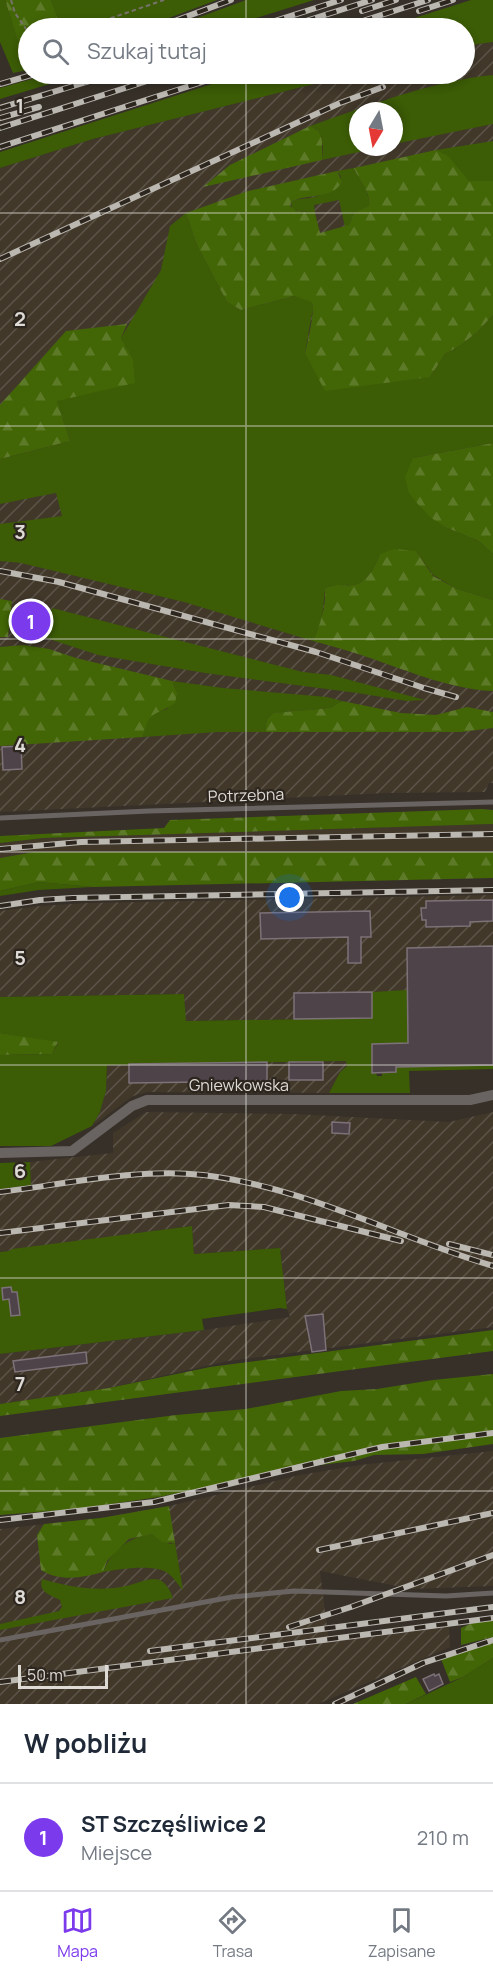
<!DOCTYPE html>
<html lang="pl">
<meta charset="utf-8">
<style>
body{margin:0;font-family:Manrope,sans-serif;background:#f6f6f7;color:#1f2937}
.compass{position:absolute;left:349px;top:102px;width:54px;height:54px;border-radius:50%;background:#fff;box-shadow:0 3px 9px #0003;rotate:190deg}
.scale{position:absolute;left:18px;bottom:15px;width:90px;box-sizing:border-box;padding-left:6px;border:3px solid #dedad5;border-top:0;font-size:16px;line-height:21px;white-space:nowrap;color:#dedad5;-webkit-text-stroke:4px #2c261e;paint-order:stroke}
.you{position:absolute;left:290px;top:898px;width:21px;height:21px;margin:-15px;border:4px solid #fff;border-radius:50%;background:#1a73e8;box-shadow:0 0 0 9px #1a73e833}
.badge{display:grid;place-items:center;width:39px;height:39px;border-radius:50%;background:#7c3aed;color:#fff;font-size:20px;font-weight:700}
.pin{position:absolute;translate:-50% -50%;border:3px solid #fff;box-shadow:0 2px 6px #0006}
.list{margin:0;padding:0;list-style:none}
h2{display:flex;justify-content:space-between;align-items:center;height:78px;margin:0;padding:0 24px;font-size:26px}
h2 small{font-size:20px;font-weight:400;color:#747a83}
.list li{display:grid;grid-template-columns:39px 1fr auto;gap:18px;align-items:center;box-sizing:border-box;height:108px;padding:0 24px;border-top:2px solid #e0e1e3}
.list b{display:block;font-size:22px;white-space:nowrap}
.list p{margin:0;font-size:20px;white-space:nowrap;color:#747a83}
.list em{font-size:20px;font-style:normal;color:#747a83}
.icon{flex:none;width:33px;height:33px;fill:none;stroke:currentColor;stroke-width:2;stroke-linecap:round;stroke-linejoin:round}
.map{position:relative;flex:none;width:493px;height:1704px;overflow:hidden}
.search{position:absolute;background:#fff;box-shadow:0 3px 9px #0003;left:18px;right:18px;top:18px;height:66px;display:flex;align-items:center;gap:15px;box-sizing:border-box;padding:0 21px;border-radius:33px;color:#747a83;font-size:22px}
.sheet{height:186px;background:#fff}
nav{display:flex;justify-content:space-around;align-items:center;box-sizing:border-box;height:84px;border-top:2px solid #e0e1e3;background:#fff;font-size:16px;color:#747a83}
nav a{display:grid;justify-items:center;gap:3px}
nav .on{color:#7c3aed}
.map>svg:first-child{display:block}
.built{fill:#41382a}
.industrial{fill:url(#industrial-furrows);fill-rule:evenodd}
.grass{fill:#3c5c06}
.forest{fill:url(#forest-firs)}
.building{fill:#4d4348;stroke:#7d7278;stroke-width:1.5}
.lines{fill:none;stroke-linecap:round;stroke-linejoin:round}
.path{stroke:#77726b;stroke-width:2;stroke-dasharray:4.5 3;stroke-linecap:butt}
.lane{stroke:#696462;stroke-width:5}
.street{stroke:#696462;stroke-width:10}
.rail-casing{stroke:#bbb7b1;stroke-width:6}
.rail{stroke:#2c261e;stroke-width:4;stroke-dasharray:11;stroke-linecap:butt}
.grid{fill:none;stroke:#dedad5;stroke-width:1.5;stroke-opacity:0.55}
.labels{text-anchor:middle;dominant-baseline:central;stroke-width:4.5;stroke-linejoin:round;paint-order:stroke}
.street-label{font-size:16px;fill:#dedad5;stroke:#2c261e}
.grid-label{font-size:20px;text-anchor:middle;font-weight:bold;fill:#dedad5;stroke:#2c261e;stroke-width:4.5;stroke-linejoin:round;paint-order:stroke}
</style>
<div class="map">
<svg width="493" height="1704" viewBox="0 0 493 1704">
<defs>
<pattern id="industrial-furrows" width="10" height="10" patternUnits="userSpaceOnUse" patternTransform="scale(1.5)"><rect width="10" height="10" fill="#41382a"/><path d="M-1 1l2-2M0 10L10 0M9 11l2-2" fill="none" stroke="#5c5448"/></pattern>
<pattern id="forest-firs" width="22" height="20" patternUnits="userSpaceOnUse" patternTransform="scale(1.5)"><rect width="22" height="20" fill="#426506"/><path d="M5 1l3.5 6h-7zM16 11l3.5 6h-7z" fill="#5d7a29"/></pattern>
</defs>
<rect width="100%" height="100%" fill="#363028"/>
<path class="built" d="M493,824V852H34L0,858V843L44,838Z"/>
<g class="industrial">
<path d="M493,42V783H489L485,792L387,793L0,812V168L93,139L354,74H464L465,46ZM358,111H394V147H358Z"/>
<path d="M493,895V1003L407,1005V990L372,1018L185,1021L184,994L0,997V911L40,906L89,903Z"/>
<path d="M346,1061L347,1066L340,1072L329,1093L147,1092L133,1096L92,1126L100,1112L106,1091L107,1065Z"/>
<path d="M146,1112L294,1114L449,1122L493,1112V1327L228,1361L109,1388L0,1404V1354L204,1330L290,1317L287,1309L280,1248L194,1254L192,1226L0,1252V1189L31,1185L30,1162L113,1153V1133Z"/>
<path d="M493,1451V1586L412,1589L320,1571L329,1642L449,1626L450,1647L318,1704H0V1529L101,1518L169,1506L300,1475L360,1465Z"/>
</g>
<g class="grass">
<path d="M0,0H5L18,40L28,37V70L13,73L0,42Z"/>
<path d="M51,0H217L142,28H53L59,26Z"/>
<path d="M246,0H314L224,28H170Z"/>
<path d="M471,0H493V42L465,46L464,28H383Z"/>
<path d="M50,74H83L0,99V88Z"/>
<path d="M243,74H354L93,139L0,168V152Z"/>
<path d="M493,75V124L394,144V111H358V147H382L322,160L323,147L319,131L310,126C367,106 432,81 493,75Z"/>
<path d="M493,141V181L490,182L469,181L436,150Z"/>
<path d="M354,168C359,181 371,192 369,207L354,213L349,225L345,227L339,200L314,205L315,213L292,210L291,202C297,198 303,199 310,198C319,196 330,192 338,187L341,177L337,171Z"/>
<path d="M186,213L197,245L227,302L241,310L294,296L312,301L313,308L305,353L430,377L445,354L461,345L477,332L493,315V443L413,458L445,527L479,541L493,554V600L457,589L433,575L416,551L380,554C375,566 368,583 353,585C341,587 337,582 325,589L322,618L313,641L184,602L21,563L0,561V524L62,516L56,493L0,504V459L70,441L57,401L133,359L121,338L161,270L170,226Z"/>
<path d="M52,608L303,672L331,675L425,700L407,701L357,693L205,673L98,655L46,638Z"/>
<path d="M172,681L223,688L327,697L342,701L330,708L273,713L267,719L265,732H218L143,737L146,721L154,713L167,709L177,693Z"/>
<path d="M39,882L93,887L39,890L0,896V891Z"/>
<path d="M407,990L408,1043L372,1044V1073H376L377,1076H382V1072H396V1053L493,1065V1069L409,1071L410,1093H329L340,1072L347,1066L346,1061L107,1065L106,1091L100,1112L92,1126L51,1146H0V1055L52,1054L58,1043L0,1033V997L184,994L186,1021L371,1018L372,992Z"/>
<path d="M30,1162L31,1185L0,1189V1163Z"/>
<path d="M192,1226L194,1254L280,1248L287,1309L280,1308L202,1319L204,1330L0,1354V1252L9,1251L12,1249Z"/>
<path d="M152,1534L170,1544L175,1543L183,1590C177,1584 173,1576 166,1572C153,1564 117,1569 103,1572C112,1550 129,1537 152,1534Z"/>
<path d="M42,1579C69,1587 98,1592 126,1586C135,1584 146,1579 154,1579C165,1579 170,1590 173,1598L0,1630V1624L59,1611L62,1607L60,1600C50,1595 38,1592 42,1579Z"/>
<path d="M493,1658V1704H406L463,1677Z"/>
</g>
<g class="forest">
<path d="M5,0H51L60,26L53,28H28V37L18,41Z"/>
<path d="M310,126L319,131L322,141V160L203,187L230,165Z"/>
<path d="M436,150L448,156L469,181H493V315L477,332L461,345L445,354L430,377L325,391L305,353C308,341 315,312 312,302L294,296L241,310L227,302L197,245L186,213L248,191L337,171L342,182C331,201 304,193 291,202L290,206L296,211L315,213L320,233L349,225L354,213L369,206C371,192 359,181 354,168Z"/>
<path d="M127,324L121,338L133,359L135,383L57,401L70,441L0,459V405L66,331Z"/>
<path d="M493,443V554L479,541L445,527L430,517L416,502L409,493L405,477L413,458Z"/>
<path d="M394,549L416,551L433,576L457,589L493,600V691C446,689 402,668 358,654C343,649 328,645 313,641C320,624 326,609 325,589C337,582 340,587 353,585C368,583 375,566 380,554Z"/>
<path d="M0,599L12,601L8,637H0Z"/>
<path d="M24,645L49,649L76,658L172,681L177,693L175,703C155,717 149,709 143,737L0,746V647Z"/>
<path d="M342,701L401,713L436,715L467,707L493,712V728L461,732H265L267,719L273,713L330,708Z"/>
<path d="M482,809L493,810V824L44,838L0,843V836L164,828L170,820Z"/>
<path d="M34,852H493V878L93,887L39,882L0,891V858Z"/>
<path d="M0,1033L58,1042L52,1054L0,1055Z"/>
<path d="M493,1330V1351L0,1416V1404L109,1388L210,1367Z"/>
<path d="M493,1374V1444L423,1454L374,1455L354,1461L302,1467L159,1497L77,1509L0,1515V1438L176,1415L246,1409L341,1391L377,1389L433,1380Z"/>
<path d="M169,1506L175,1543L162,1542L152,1534L129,1539L107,1561L103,1572C82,1578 60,1582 41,1570L37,1535L44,1524L101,1518Z"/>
<path d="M477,1621H493V1637L461,1645V1628Z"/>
<path d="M493,1642V1658L463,1677L450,1682L441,1659Z"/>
<path d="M416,1677L426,1694L406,1704H353Z"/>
</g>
<g class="building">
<path d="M22,611L44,615L40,631L19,627Z"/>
<path d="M21,746L22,769L3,770L2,747Z"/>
<path d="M493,900V921L470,922V926L426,927V920H422L421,908H426V901Z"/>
<path d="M370,911L371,937H361V963H348V937L261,939L260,913Z"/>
<path d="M493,946V1065L396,1067V1072L372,1073V1044L408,1043L407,948Z"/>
<path d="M372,992V1018L294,1019V993Z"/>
<path d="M267,1062V1081L129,1083V1064Z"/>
<rect x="289" y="1062" width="34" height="18"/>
<path d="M332,1122L350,1123L349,1134L332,1133Z"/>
<path d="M11,1287L12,1292H17L20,1315L11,1316L9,1299L3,1300L2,1288Z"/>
<path d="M323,1314L326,1350L312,1352L305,1316Z"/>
<path d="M86,1352L87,1363L15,1372L13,1361Z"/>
<path d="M434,1674L435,1676L439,1674L443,1684L429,1691L423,1679Z"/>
</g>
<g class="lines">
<g class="path">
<path d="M11,0L15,13L28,32"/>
<path d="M82,28L164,0"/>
</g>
<g class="lane">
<path d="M0,818L149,811L493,802"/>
<path d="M0,1640L232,1597L294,1591L446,1596L493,1593"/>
</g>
<path class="street" d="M0,1153L72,1151L132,1106L147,1100H470L493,1095"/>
<defs>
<g id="rail">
<path d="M362,11L396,0"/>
<path d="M419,11L453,0"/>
<path d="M156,28L231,0"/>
<path d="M253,28L341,0"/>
<path d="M284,28L372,0"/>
<path d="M341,28L428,0"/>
<path d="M0,84L35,74"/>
<path d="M0,108L113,74"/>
<path d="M0,118L39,107"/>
<path d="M0,128L169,74"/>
<path d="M0,147L227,74"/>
<path d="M0,259L340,103L383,87"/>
<path d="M0,571L59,582L316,652L424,688L456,697"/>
<path d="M0,849L81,842L493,834"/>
<path d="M0,906L40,900L73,898L493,890"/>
<path d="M0,1192C65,1184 138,1168 203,1175C305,1187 396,1237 493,1266"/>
<path d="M0,1233L229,1205L264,1207L401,1241"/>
<path d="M449,1244L493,1255"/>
<path d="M0,1520L154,1502L382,1447L493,1433"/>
<path d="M319,1550L493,1513"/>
<path d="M289,1627L351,1607L493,1555"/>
<path d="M150,1651L493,1607"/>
<path d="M0,1682L493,1618"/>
<path d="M335,1704L423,1663L493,1640"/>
</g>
</defs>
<use href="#rail" class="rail-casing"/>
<use href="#rail" class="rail"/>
</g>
<path class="grid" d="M246,0V28M246,74V1704M0,213H493M0,426H493M0,639H493M0,852H493M0,1065H493M0,1278H493M0,1491H493"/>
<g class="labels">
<g class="street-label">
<text transform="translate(246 795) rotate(-2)">Potrzebna</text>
<text x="239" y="1085">Gniewkowska</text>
</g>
</g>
<g class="grid-label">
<text x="20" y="113">1</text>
<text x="20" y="326">2</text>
<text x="20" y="539">3</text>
<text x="20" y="752">4</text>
<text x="20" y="965">5</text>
<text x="20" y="1178">6</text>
<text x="20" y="1391">7</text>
<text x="20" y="1604">8</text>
</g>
</svg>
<svg class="compass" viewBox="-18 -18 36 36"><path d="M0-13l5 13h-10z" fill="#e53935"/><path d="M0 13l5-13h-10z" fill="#747a83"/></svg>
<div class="scale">50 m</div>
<div class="you"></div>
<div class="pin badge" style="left:31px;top:621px">1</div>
<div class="search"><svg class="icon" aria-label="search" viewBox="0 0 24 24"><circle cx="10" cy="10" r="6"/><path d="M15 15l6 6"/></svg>Szukaj tutaj</div>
</div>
<section class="sheet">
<h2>W pobliżu<small></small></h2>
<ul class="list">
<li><span class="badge">1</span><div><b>ST Szczęśliwice 2</b><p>Miejsce</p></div><em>210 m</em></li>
</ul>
</section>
<nav>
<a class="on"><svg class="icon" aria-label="map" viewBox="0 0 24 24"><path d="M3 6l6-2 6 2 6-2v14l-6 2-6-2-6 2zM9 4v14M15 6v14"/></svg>Mapa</a>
<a><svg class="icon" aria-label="directions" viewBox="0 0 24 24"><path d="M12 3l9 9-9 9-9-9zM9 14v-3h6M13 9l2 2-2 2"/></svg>Trasa</a>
<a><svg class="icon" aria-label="saved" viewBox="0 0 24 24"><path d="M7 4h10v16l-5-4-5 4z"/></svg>Zapisane</a>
</nav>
